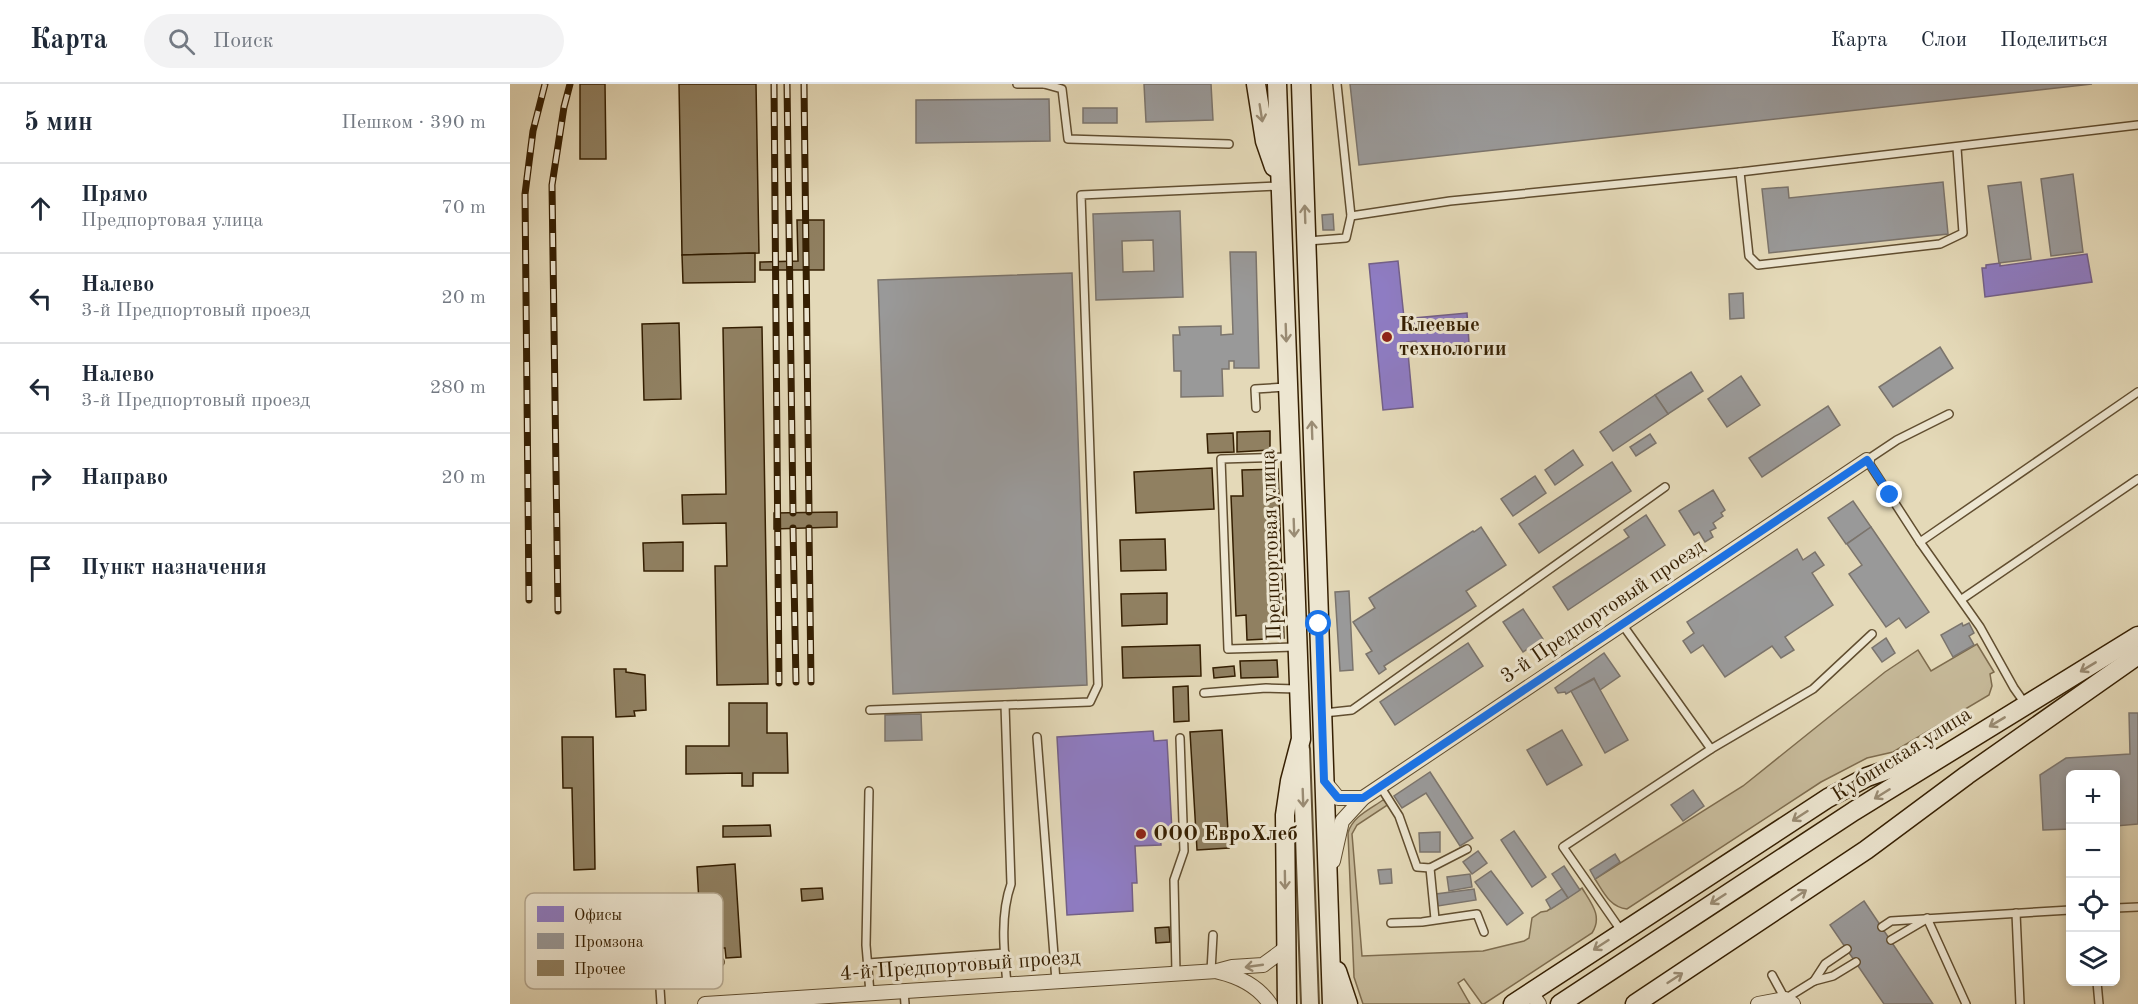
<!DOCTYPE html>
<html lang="ru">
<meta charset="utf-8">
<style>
body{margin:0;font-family:"Old Standard TT",serif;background:#f2f2f3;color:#1f2937}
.controls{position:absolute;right:18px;bottom:18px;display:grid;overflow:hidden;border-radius:9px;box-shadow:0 3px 9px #0003}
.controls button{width:54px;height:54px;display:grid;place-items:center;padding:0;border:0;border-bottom:2px solid #e0e1e3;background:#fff;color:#1f2937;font:30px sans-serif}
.stop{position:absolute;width:18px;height:18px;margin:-14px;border:4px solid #1a73e8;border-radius:50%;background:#fff}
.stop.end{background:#1a73e8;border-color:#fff;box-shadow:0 2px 6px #0008}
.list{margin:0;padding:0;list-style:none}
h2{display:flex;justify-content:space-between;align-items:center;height:78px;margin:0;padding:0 24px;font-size:26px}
h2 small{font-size:20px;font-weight:400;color:#747a83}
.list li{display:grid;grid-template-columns:39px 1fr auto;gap:18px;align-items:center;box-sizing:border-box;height:90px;padding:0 24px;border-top:2px solid #e0e1e3}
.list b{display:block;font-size:22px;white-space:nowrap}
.list p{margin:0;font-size:20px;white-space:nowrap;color:#747a83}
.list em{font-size:20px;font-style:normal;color:#747a83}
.icon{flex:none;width:33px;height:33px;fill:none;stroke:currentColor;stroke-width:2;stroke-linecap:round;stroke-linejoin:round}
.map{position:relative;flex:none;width:1628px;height:920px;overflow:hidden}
header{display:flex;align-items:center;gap:36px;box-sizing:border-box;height:84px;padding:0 30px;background:#fff;border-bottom:2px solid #e0e1e3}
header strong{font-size:28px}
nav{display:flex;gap:33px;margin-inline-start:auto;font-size:21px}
.search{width:420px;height:54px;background:#f2f2f3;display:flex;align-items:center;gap:15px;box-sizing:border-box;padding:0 21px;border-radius:33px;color:#747a83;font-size:22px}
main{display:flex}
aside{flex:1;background:#fff}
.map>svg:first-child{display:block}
.green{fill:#c6b999;stroke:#7e6c4e;stroke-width:1.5}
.offices{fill:#8e7cc3;stroke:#736089;stroke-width:1.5}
.industry{fill:#999;stroke:#7b746c;stroke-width:1.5;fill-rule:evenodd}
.building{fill:#908061;stroke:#351f02;stroke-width:1.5}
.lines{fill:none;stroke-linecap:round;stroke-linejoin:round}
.service-casing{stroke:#614e30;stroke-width:10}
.minor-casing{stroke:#614e30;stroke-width:16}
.tertiary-casing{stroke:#614e30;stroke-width:20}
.secondary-casing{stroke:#351f02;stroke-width:21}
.path{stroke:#351f02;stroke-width:2;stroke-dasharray:4.5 3;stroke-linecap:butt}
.service{stroke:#ede6d1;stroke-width:7}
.minor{stroke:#ede6d1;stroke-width:14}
.tertiary{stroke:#ede6d1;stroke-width:16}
.secondary{stroke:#ede6d1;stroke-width:18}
.rail-casing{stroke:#351f02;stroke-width:7}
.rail{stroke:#ede6d1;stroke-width:4.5;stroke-dasharray:14;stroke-linecap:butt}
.oneway{stroke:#9a8c74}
.route{stroke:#1a73e8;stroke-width:8}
.poi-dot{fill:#8f2418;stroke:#ede6d1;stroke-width:2}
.labels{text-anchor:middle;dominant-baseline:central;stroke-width:6;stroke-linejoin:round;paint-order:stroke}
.poi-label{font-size:21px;font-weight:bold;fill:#351f02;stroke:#ede6d1;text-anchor:start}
.street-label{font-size:21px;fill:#351f02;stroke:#ede6d1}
.key{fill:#ede6d1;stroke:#b6aa93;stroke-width:1.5}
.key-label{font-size:16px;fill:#351f02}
</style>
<header>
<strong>Карта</strong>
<div class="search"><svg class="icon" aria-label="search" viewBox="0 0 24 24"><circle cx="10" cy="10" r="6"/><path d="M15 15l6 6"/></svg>Поиск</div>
<nav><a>Карта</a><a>Слои</a><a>Поделиться</a></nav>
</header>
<main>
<aside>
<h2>5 мин<small>Пешком · 390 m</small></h2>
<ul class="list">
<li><svg class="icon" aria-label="ahead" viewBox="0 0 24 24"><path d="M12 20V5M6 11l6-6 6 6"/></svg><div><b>Прямо</b><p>Предпортовая улица</p></div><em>70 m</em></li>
<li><svg class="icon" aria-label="left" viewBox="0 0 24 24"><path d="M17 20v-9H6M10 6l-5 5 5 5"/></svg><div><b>Налево</b><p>3-й Предпортовый проезд</p></div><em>20 m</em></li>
<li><svg class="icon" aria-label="left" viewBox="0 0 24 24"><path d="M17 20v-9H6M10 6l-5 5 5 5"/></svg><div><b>Налево</b><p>3-й Предпортовый проезд</p></div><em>280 m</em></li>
<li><svg class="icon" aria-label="right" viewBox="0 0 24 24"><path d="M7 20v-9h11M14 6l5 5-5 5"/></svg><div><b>Направо</b></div><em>20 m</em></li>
<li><svg class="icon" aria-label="arrive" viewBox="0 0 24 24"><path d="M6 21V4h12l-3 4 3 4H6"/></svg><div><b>Пункт назначения</b></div></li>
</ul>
</aside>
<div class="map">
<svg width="1628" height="920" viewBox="0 0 1628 920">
<rect width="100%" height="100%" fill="#e4d9b8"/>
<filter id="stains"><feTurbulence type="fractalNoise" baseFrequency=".00333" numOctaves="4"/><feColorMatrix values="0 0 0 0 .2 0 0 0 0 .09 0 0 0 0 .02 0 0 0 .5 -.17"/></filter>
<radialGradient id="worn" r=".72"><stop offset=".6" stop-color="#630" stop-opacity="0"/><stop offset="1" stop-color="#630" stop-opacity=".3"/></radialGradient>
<g class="green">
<path d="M1467,560L1484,588L1480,590L1482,602L1479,611L1383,668L1357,674L1311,698L1117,825C1100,823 1094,809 1085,795L1233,702L1375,588L1408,566L1421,587Z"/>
<path d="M873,716L879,720L847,741L842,750L852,872L973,867L1014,857L1019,854L1022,834L1031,828L1037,827L1072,804C1081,819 1093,832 1082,849L974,920H972L954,895L948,899L960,920H853L844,893L838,749C842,733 860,725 873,716Z"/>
</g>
<g class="offices">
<path d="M1577,170L1582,198L1475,213L1472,184H1476V181L1490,179V182Z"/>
<path d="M888,177L895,243L905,242L904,234L957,229L959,259L907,264L906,257L897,258L903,323L873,326L859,180Z"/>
<path d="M643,647L644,657L657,656L662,747L650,748L651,761L625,762L627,799H622L623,827L557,831L547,653Z"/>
</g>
<g class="industry">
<path d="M634,0H701L703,36L636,38Z"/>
<path d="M840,0H1582L849,81Z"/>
<path d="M539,15L540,57L406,59V16Z"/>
<rect x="573" y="24" width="34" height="15"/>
<path d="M1563,90L1573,168L1541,172L1531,95Z"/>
<path d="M1433,98L1438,150L1259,169L1252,105L1278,103L1279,114Z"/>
<path d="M1511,98L1521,175L1489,179L1478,102Z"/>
<path d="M670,127L673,213L586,216L583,130ZM643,156L644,187L613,188L612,157Z"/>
<path d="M823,130L824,146H813L812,131Z"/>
<path d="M720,168H746L749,284H724V277H719V285H712L713,312L671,313V287H664L663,251H670L669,243L711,242V251L723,250Z"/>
<path d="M562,189L577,601L383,610L368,196Z"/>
<path d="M1233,209L1234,234L1220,235L1219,210Z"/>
<path d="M1430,263L1443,284L1383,323L1369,303Z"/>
<path d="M1181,288L1193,307L1158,330L1145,311Z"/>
<path d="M1231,292L1250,321L1217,343L1198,315Z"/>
<path d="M1145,311L1158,330L1103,367L1090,348Z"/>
<path d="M1318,322L1330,341L1252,393L1239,374Z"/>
<path d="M1140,350L1146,359L1126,372L1120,363Z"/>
<path d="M1063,366L1073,381L1045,401L1035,386Z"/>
<path d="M1102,378L1121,407L1029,469L1009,440Z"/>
<path d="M1025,392L1036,409L1003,432L991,415Z"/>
<path d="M1203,406L1215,426L1211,429L1213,432L1203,439L1206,444L1200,447L1203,453L1195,458L1189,448L1184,451L1169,427Z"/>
<path d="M1343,417L1361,443L1336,460L1318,434Z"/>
<path d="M1136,431L1155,461L1058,526L1043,503L1119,453L1114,446Z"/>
<path d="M971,443L996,481L956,507L966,522L874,582L876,585L869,590L856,570L862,567L843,538L865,524L859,514L963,447L964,448Z"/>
<path d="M1361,443L1419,528L1396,544L1389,534L1376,543L1339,490L1352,481L1337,460Z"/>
<path d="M1287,465L1293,476L1305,468L1314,481L1302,489L1323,521L1275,553L1284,566L1271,574L1262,562L1215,593L1193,561L1181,569L1173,557L1184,549L1177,538Z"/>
<path d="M839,507L843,586L830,587L825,508Z"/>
<path d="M1013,525L1033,555L1013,568L993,538Z"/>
<path d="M1452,539L1453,542L1459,539L1464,549L1459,552L1464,561L1443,573L1431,551Z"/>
<path d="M1376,554L1385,569L1372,578L1362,564Z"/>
<path d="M958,559L973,582L885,641L870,618Z"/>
<path d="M1094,569L1110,592L1090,606L1084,594L1056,610L1055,608L1048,609L1045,604Z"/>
<path d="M1084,595L1118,656L1095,669L1061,607Z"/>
<path d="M1619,629H1628V740L1606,742V690H1560V745L1533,746L1530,691L1556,674L1620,670Z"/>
<path d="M411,630L412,656L375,657V631Z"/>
<path d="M1052,646L1072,681L1037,701L1017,666Z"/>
<path d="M920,688L963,754L950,762L916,709L892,724L884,712Z"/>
<path d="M1183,706L1194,722L1173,737L1161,721Z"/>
<path d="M1004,747L1036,793L1022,803L991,756Z"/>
<path d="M930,748V768H910L909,749Z"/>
<path d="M968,767L977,779L962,790L953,778Z"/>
<path d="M1105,770L1110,778L1085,795L1080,786Z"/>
<path d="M1054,782L1070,806L1058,814L1042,790Z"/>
<path d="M881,785L882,799L870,800L868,786Z"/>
<path d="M981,787L1013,829L997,841L965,798Z"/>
<path d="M960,790L962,803L939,807L937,793Z"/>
<path d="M964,805L966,816L928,822L926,810Z"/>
<path d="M1052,805L1058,814L1041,825L1036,816Z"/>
<path d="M1354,817L1423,920H1374L1320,841Z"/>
</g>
<g class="building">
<path d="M70,0H95L96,75H70Z"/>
<path d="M169,0H246L249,169L172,171Z"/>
<path d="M287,136H314V186H250V178L288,177Z"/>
<path d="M245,169V198L173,199L172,171Z"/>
<path d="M169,239L171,315L134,316L132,240Z"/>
<path d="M252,243L258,600L207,601L205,482H217L216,439L173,440L172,411L216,410L213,244Z"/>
<path d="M760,347V366L727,368V348Z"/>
<path d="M723,349L724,368L698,369L697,350Z"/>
<path d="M702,384L704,425L626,429L624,388Z"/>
<path d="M768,385L774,554L737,556L736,531L726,532L721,412H733L732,386Z"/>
<path d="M327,428V443L264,445V429Z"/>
<path d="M655,455L656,486L611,487L610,456Z"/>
<path d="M173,458V487H134L133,459Z"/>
<path d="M657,509V540L612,542L611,510Z"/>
<path d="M690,561L691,592L613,594L612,563Z"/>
<path d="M767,576L768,593L731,594L730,577Z"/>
<path d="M724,582L725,592L704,594L703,584Z"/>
<path d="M104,585H116V588L135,591L136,626L124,627L125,632L106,633Z"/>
<path d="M678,602L679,637L664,638L663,603Z"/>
<path d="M219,619H257V649H277L278,689H243V702H232V689L176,690V662H219Z"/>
<path d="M712,646L719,764L687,766L680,648Z"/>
<path d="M52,653H83L85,785L64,786L62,704H53Z"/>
<path d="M260,741L261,752L213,753V742Z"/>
<path d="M225,780L231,873L216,874L215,864H207L206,854L191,855L187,783Z"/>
<path d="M312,804L313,815L292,817L291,805Z"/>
<path d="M659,843L660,858L646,859L645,844Z"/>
</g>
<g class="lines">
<defs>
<g id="service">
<path d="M507,0H534"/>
<path d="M534,0L552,5L558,55L719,60"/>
<path d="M827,0L841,132L940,117L1230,88L1628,41"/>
<path d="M1230,88L1239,172L1248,181L1430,160L1453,149L1447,64"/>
<path d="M798,157L836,154L841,132"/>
<path d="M746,324L745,305L776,303"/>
<path d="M1439,330L1387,356L1357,376L1410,458L1470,543L1504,604L1516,621"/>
<path d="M779,373L711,375L718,565L785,563"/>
<path d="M1410,458L1628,308"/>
<path d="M1452,515L1628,395"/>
<path d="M1112,540L1201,665"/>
<path d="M694,609L756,604L787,605"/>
<path d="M495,621L501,800C490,831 494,868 497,900"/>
<path d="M360,626L580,618L588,601L571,111L769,102"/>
<path d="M814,629L842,626L1155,403"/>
<path d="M527,653L546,897"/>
<path d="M870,702L889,732L907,783L920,784L957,765"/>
<path d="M359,707L356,861L360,909"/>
<path d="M920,784L925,835"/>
<path d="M1606,824L1628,823"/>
<path d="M1506,829L1510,920"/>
<path d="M1417,834L1456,920"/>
<path d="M881,839L912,838L967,830L974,848"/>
<path d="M1372,843L1381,837L1560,826"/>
<path d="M1112,848L1053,763L1201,665L1303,605L1362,550"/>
<path d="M1381,856L1415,836"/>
<path d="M147,859L151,920"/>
<path d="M358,879L495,869"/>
<path d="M149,882L210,878"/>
<path d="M701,887L703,851"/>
<path d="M666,889L664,796L674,767L670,654"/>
<path d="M1262,891L1275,915L1304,897L1323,892L1346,878"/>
<path d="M1304,897L1315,880L1337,865"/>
<path d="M1587,898L1589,920"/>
<path d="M394,907L395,920"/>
</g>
<g id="minor">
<path d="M814,697L828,714H853"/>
<path d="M823,777L832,737L853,714L1357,376"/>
<path d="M709,888C730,893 748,902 760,920"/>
<path d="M1021,909L1029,920"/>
<path d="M195,920L707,887L722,883L753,881L776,864"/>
<path d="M1248,920L1275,915L1283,920"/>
</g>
<path id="tertiary" d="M791,665L800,920"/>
<g id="secondary">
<path d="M746,0L755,57L764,83"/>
<path d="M767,0L791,655L780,697L775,731L777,920"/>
<path d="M791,0L822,920"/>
<path d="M827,887L838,920"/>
<path d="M1003,920L1318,714L1357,693L1419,671"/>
<path d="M1050,920L1344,727L1628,552"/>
<path d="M1125,920L1356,766L1457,691L1628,571"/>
</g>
</defs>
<use href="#service" class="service-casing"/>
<use href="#minor" class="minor-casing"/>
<use href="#tertiary" class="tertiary-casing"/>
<use href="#secondary" class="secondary-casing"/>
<path class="path" d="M87,900L85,879L136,875"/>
<use href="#service" class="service"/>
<use href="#minor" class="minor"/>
<use href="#tertiary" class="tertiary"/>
<use href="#secondary" class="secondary"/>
<defs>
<g id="rail">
<path d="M264,0L269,599"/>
<path d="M277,0L283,429"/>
<path d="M294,0L299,428"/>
<path d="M283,444L286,598"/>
<path d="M299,444L301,598"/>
<path d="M19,516L15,110L23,47L35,0"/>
<path d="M48,527L42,101L54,23L60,0"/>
</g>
</defs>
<use href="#rail" class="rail-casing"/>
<use href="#rail" class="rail"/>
</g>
<defs><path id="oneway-shaft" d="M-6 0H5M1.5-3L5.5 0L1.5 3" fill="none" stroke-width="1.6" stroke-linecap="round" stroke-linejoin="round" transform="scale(1.5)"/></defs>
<g class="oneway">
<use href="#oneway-shaft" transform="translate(751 29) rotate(81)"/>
<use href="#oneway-shaft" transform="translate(795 130) rotate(-92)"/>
<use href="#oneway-shaft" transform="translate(776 249) rotate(88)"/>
<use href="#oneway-shaft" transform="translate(802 346) rotate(-92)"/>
<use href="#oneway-shaft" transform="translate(784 444) rotate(88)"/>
<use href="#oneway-shaft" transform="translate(1578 583) rotate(149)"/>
<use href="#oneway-shaft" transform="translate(1487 638) rotate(149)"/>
<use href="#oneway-shaft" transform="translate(1372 710) rotate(148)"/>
<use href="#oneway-shaft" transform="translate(793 714) rotate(88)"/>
<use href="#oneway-shaft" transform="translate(1290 732) rotate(147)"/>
<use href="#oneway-shaft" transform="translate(775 796) rotate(89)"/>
<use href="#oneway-shaft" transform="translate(1289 811) rotate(-34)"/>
<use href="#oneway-shaft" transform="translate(1208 815) rotate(147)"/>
<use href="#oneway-shaft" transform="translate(1091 861) rotate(147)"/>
<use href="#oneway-shaft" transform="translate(744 882) rotate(172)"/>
<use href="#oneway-shaft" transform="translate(1165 894) rotate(-33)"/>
</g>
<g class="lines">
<path class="route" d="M809,540L814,697L828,714H853L1357,376L1380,411"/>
</g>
<g class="poi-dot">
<circle cx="877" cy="253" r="6"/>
<circle cx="631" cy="750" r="6"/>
</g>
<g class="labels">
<g class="poi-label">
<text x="889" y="241">Клеевые<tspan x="889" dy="24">технологии</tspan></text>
<text x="643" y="750">ООО ЕвроХлеб</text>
</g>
<g class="street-label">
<text transform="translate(762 461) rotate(-92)">Предпортовая улица</text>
<text transform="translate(1093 528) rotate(-34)">3-й Предпортовый проезд</text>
<text transform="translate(1392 671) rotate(-32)">Кубинская улица</text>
<text transform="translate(450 882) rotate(-4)">4-й Предпортовый проезд</text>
</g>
</g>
<rect x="15" y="809" width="198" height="96" rx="9" class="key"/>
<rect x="27" y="822" width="27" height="16" fill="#8e7cc3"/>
<rect x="27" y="849" width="27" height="16" fill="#999"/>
<rect x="27" y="876" width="27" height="16" fill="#908061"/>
<g class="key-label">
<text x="64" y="836">Офисы</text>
<text x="64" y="863">Промзона</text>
<text x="64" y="890">Прочее</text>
</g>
<rect width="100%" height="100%" filter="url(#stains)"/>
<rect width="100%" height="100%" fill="url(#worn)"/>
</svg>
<div class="controls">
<button>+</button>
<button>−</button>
<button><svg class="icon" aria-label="locate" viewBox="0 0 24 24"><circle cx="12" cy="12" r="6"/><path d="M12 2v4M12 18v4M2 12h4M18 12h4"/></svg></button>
<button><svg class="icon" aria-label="layers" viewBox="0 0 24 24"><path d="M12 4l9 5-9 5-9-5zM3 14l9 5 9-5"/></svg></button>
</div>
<div class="stop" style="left:809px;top:540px"></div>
<div class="stop end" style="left:1380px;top:411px"></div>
</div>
</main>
